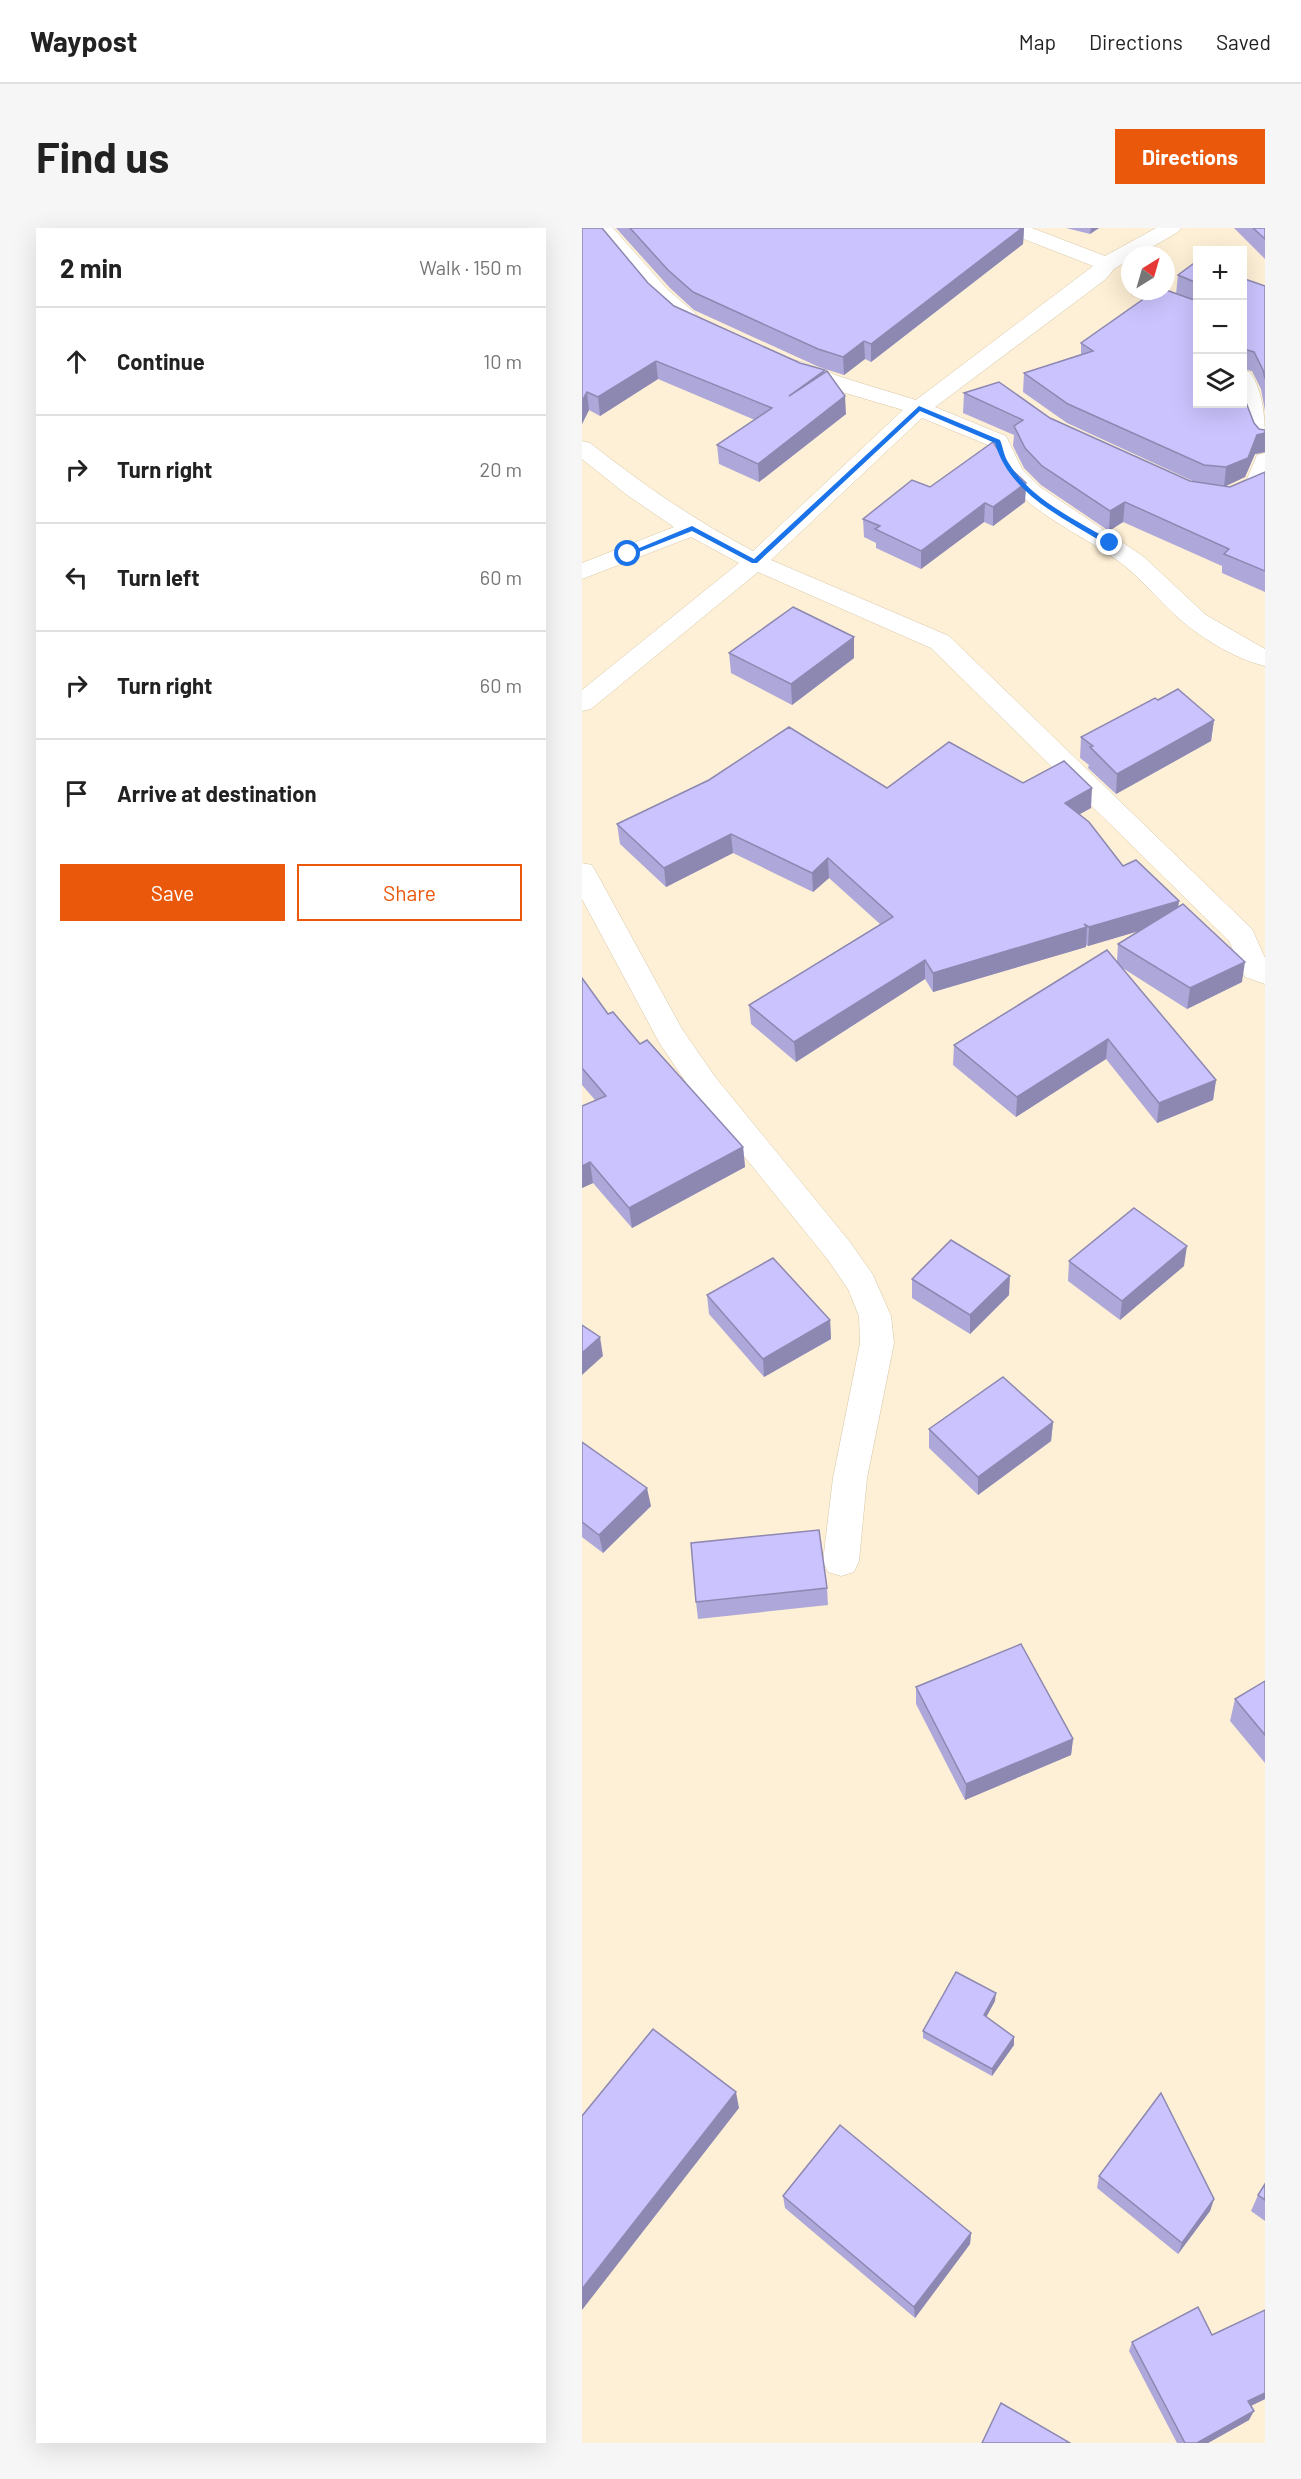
<!DOCTYPE html>
<meta charset="utf-8">
<style>
body{margin:0;font-family:Barlow,sans-serif;background:#f6f6f6;color:#222}
.controls{position:absolute;right:18px;top:18px;display:grid;overflow:hidden;border-radius:0px;box-shadow:0 6px 24px #0002}
.controls button{width:54px;height:54px;display:grid;place-items:center;padding:0;border:0;border-bottom:2px solid #e0e0e0;background:#fff;color:#222;font:30px sans-serif}
.compass{position:absolute;left:539px;top:18px;width:54px;height:54px;border-radius:50%;background:#fff;box-shadow:0 6px 24px #0002;rotate:37deg}
.stop{position:absolute;width:18px;height:18px;margin:-14px;border:4px solid #1a73e8;border-radius:50%;background:#fff}
.stop.end{background:#1a73e8;border-color:#fff;box-shadow:0 2px 6px #0008}
.list{margin:0;padding:0;list-style:none}
h2{display:flex;justify-content:space-between;align-items:center;height:78px;margin:0;padding:0 24px;font-size:26px}
h2 small{font-size:20px;font-weight:400;color:#767676}
.list li{display:grid;grid-template-columns:39px 1fr auto;gap:18px;align-items:center;box-sizing:border-box;height:108px;padding:0 24px;border-top:2px solid #e0e0e0}
.list b{display:block;font-size:22px;white-space:nowrap}
.list em{font-size:20px;font-style:normal;color:#767676}
.actions{display:flex;gap:12px;padding:18px 24px}
.actions a{flex:1;padding:14px 0;border:2px solid #ea580c;border-radius:0px;text-align:center;font-size:21px;color:#ea580c}
.actions .main{background:#ea580c;color:#fff}
.icon{flex:none;width:33px;height:33px;fill:none;stroke:currentColor;stroke-width:2;stroke-linecap:round;stroke-linejoin:round}
.map{position:relative;flex:none;width:683px;height:2215px;overflow:hidden;border-radius:0px}
header{display:flex;align-items:center;gap:36px;box-sizing:border-box;height:84px;padding:0 30px;background:#fff;border-bottom:2px solid #e0e0e0}
header strong{font-size:28px}
nav{display:flex;gap:33px;margin-inline-start:auto;font-size:21px}
.intro{display:flex;align-items:center;justify-content:space-between;box-sizing:border-box;height:144px;padding:0 36px}
h1{margin:0;font-size:42px}
.button{padding:15px 27px;border-radius:0px;background:#ea580c;color:#fff;font-size:21px;font-weight:700}
main{display:flex;gap:36px;padding:0 36px}
aside{flex:1;background:#fff;border-radius:0px;box-shadow:0 6px 24px #0002}
.map>svg:first-child{display:block}
.lines{fill:none;stroke-linecap:round;stroke-linejoin:round}
.minor-casing{stroke:#d6c6a5;stroke-width:1}
.minor{fill:#fff;fill-rule:evenodd}
.wall{fill:#aea8da}
.shaded-wall{fill:#8d88b1}
.building{fill:#cac3fd;stroke:#8d88b1;stroke-width:1.5}
.route{fill:#1a73e8}
</style>
<header>
<strong>Waypost</strong>
<nav><a>Map</a><a>Directions</a><a>Saved</a></nav>
</header>
<div class="intro"><h1>Find us</h1><a class="button">Directions</a></div>
<main>
<aside>
<h2>2 min<small>Walk · 150 m</small></h2>
<ul class="list">
<li><svg class="icon" aria-label="ahead" viewBox="0 0 24 24"><path d="M12 20V5M6 11l6-6 6 6"/></svg><div><b>Continue</b></div><em>10 m</em></li>
<li><svg class="icon" aria-label="right" viewBox="0 0 24 24"><path d="M7 20v-9h11M14 6l5 5-5 5"/></svg><div><b>Turn right</b></div><em>20 m</em></li>
<li><svg class="icon" aria-label="left" viewBox="0 0 24 24"><path d="M17 20v-9H6M10 6l-5 5 5 5"/></svg><div><b>Turn left</b></div><em>60 m</em></li>
<li><svg class="icon" aria-label="right" viewBox="0 0 24 24"><path d="M7 20v-9h11M14 6l5 5-5 5"/></svg><div><b>Turn right</b></div><em>60 m</em></li>
<li><svg class="icon" aria-label="arrive" viewBox="0 0 24 24"><path d="M6 21V4h12l-3 4 3 4H6"/></svg><div><b>Arrive at destination</b></div></li>
</ul>
<div class="actions"><a class="main">Save</a><a>Share</a></div>
</aside>
<div class="map">
<svg width="683" height="2215" viewBox="0 0 683 2215">
<rect width="100%" height="100%" fill="#fef0d6"/>
<g class="lines">
<defs>
<g id="minor">
<path d="M10,0H31L86,62L113,85L116,90L113,95C108,96 104,97 99,95C80,87 23,19 10,0Z"/>
<path d="M421,0H450L523,28L574,0H599L596,4L556,27H548V31L532,41L524,51L353,179L424,208L440,241L458,259L562,329L624,387L683,421V438C651,430 617,409 592,386C576,371 561,353 543,338C496,301 425,280 406,217L340,190L189,332L367,408L670,701L683,730V756L663,749L647,713L349,420L176,344L9,481L0,483V462L157,335L109,309L0,351V335L92,299L45,267L0,231V213L8,215C60,256 112,292 171,323L321,182L243,159L204,144L201,139L204,134L212,132L220,134L259,149L334,172L511,38L424,4Z"/>
<path d="M548,63H579L616,77V91L551,68Z"/>
<path d="M660,142L668,144C683,167 683,194 683,220L675,218L671,213L658,176H660Z"/>
<path d="M683,225V260C668,267 651,278 635,274L631,269L635,264L665,251L675,227Z"/>
<path d="M0,635L10,637L14,644L100,801L134,850L268,1014L291,1047L309,1088L312,1115L285,1250L277,1333L272,1344L259,1348L246,1344L241,1333L251,1250L278,1115L277,1088L266,1061L246,1032L112,866L78,816L0,671Z"/>
</g>
</defs>
<use href="#minor" class="minor-casing"/>
<use href="#minor" class="minor"/>
</g>
<g class="wall">
<path d="M0,0L92,78L218,135L243,144L264,186L177,254L137,236L135,217L173,192L76,151L18,188L7,182L0,196Z"/>
<path d="M34,0H442L441,16L289,134L283,131L262,147L237,139L112,82L88,60Z"/>
<path d="M484,0H517L508,6Z"/>
<path d="M652,0H683V31Z"/>
<path d="M615,33V176L672,195L677,201L683,202V224L673,226L663,249L643,258L648,259L683,244V364L640,345V338L541,294L527,303L459,257L442,240L431,218L432,207L381,185L382,165L468,190L608,253L613,254L485,195L441,164L442,145L499,126V115L594,66L596,47Z"/>
<path d="M660,50L683,58V183L679,161L670,143L660,141Z"/>
<path d="M428,240L444,255L443,274L411,298L402,294L339,341L294,320V315L282,309L281,291Z"/>
<path d="M147,425L272,430L210,477L149,445Z"/>
<path d="M576,472L632,492L629,513L534,566L506,540L507,537L498,530L499,509Z"/>
<path d="M441,555L509,580L497,586L541,638L597,673L596,679L660,754L605,781L539,739L634,852L631,872L575,895L524,831L434,889L371,837L372,817L535,733L536,716L557,703L506,718L504,717V719L351,764L343,751L214,834L169,796L167,777L298,696L247,650L231,664L151,625L84,659L38,616L35,596L305,560Z"/>
<path d="M0,750L26,786L58,816L161,919L163,939L50,1000L11,955L0,960L14,873L0,857Z"/>
<path d="M487,1033L602,1038L538,1092L486,1053Z"/>
<path d="M330,1051L427,1067L388,1106L330,1070Z"/>
<path d="M125,1067L248,1092L249,1111L182,1149L127,1086Z"/>
<path d="M471,1194L469,1213L396,1267L347,1220V1201Z"/>
<path d="M0,1214L69,1278L21,1325L0,1309Z"/>
<path d="M245,1360L246,1377L116,1391L114,1374Z"/>
<path d="M683,1453V1535L648,1493L653,1471Z"/>
<path d="M334,1459L491,1511L489,1527L383,1572L334,1476Z"/>
<path d="M413,1773L404,1789L432,1809V1817L410,1848L341,1810V1803Z"/>
<path d="M517,1948L632,1971L628,1983L596,2026L515,1960Z"/>
<path d="M683,1956V1993L669,1983L676,1967Z"/>
<path d="M201,1968L389,2005L388,2016L333,2090L203,1980Z"/>
<path d="M683,2082V2171L669,2178L667,2192L626,2215H595L547,2123L550,2114L630,2107Z"/>
</g>
<g class="shaded-wall">
<path d="M440,0H442L441,16L289,134V116Z"/>
<path d="M509,0H517L508,6Z"/>
<path d="M282,113L283,131L262,147L261,129Z"/>
<path d="M74,133L76,151L18,188L16,169Z"/>
<path d="M5,164L7,182L0,196V173Z"/>
<path d="M263,168L264,186L177,254L176,236Z"/>
<path d="M683,205V224L673,226L663,249L642,259L644,239L675,207Z"/>
<path d="M444,255L443,274L411,298V279Z"/>
<path d="M543,274L541,294L527,303L528,283Z"/>
<path d="M403,275L402,294L339,341V323Z"/>
<path d="M272,409V430L210,477L209,456Z"/>
<path d="M632,492L629,513L534,566L535,546Z"/>
<path d="M510,560L509,580L482,595L483,575Z"/>
<path d="M149,606L151,625L84,659L82,640Z"/>
<path d="M246,630L247,650L231,664L230,645Z"/>
<path d="M597,673L594,692L506,718L507,699Z"/>
<path d="M505,699L504,719L351,764V745Z"/>
<path d="M343,732V751L214,834L212,814Z"/>
<path d="M663,734L660,754L605,781L608,760Z"/>
<path d="M526,811L524,831L434,889L435,869Z"/>
<path d="M634,852L631,872L575,895L577,875Z"/>
<path d="M161,919L163,939L50,1000L47,980Z"/>
<path d="M8,934L11,955L0,960V938Z"/>
<path d="M605,1018L602,1038L538,1092L540,1073Z"/>
<path d="M428,1048L427,1067L388,1106V1087Z"/>
<path d="M248,1092L249,1111L182,1149L181,1131Z"/>
<path d="M18,1109L21,1128L0,1147V1125Z"/>
<path d="M471,1194L469,1213L396,1267V1249Z"/>
<path d="M65,1260L69,1278L21,1325L17,1307Z"/>
<path d="M491,1511L489,1527L383,1572L384,1556Z"/>
<path d="M414,1765L413,1773L401,1795L402,1787Z"/>
<path d="M432,1809V1817L410,1848V1841Z"/>
<path d="M154,1864L157,1880L0,2082V2061Z"/>
<path d="M632,1971L628,1983L596,2026L600,2015Z"/>
<path d="M389,2005L388,2016L333,2090L332,2079Z"/>
<path d="M683,2165V2171L662,2181L666,2173Z"/>
<path d="M672,2183L667,2192L626,2215H615Z"/>
</g>
<g class="building">
<path d="M0,0H20L66,55L92,78L218,135L243,142L207,168L245,143L263,168L176,236L135,217L190,180L74,133L16,169L5,164L0,173Z"/>
<path d="M48,0H440L289,116L282,113L261,129L236,121L111,64L86,42Z"/>
<path d="M671,0H683V11Z"/>
<path d="M615,33V55L596,47Z"/>
<path d="M660,50L683,58V151L681,142L672,124L661,121L660,126Z"/>
<path d="M584,62L615,73V176H660V164L672,195L677,201L683,202V205L675,207L666,230L644,239L622,237L486,176L442,145L511,123L499,115L573,63Z"/>
<path d="M417,154L468,190L608,253L648,259L683,244V343L642,326L647,321L543,274L528,283L460,238L443,220L432,198L441,192L382,165Z"/>
<path d="M411,214L428,240L444,255L411,279L403,275L339,323L293,301L298,298L281,291L330,252L348,259Z"/>
<path d="M211,379L272,409L209,456L147,425Z"/>
<path d="M596,461L632,492L535,546L508,519L511,518L499,509L573,470L576,472Z"/>
<path d="M207,499L305,560L367,514L441,555L482,533L510,560L483,575L507,594L541,638L554,632L597,673L507,699L502,696L505,699L351,745L343,732L212,814L167,777L311,689L246,630L230,645L149,606L82,640L35,596L127,552Z"/>
<path d="M601,676L663,734L608,760L536,716Z"/>
<path d="M525,722L634,852L577,875L526,811L435,869L372,817Z"/>
<path d="M0,750L26,786L31,784L58,816L65,812L161,919L47,980L8,934L0,938V878L24,868L0,840Z"/>
<path d="M552,980L605,1018L540,1073L487,1033Z"/>
<path d="M369,1012L428,1048L388,1087L330,1051Z"/>
<path d="M191,1030L248,1092L181,1131L125,1067Z"/>
<path d="M0,1097L18,1109L0,1125Z"/>
<path d="M421,1149L471,1194L396,1249L347,1201Z"/>
<path d="M0,1214L65,1260L17,1307L0,1294Z"/>
<path d="M237,1302L245,1360L114,1374L109,1315Z"/>
<path d="M439,1416L491,1511L384,1556L334,1459Z"/>
<path d="M683,1453V1507L653,1471Z"/>
<path d="M374,1744L414,1765L402,1787L432,1809L410,1841L341,1803Z"/>
<path d="M71,1801L154,1864L0,2061V1888Z"/>
<path d="M579,1865L632,1971L600,2015L517,1948Z"/>
<path d="M258,1897L389,2005L332,2079L201,1968Z"/>
<path d="M683,1956V1972L676,1967Z"/>
<path d="M616,2079L630,2107L683,2082V2165L666,2173L672,2183L615,2215H603L550,2114Z"/>
<path d="M419,2175L488,2215H400Z"/>
</g>
<path class="route" d="M337,178L418,212C421,219 422,228 426,234C449,272 494,292 531,314V317H525C482,290 428,267 413,215L338,183L175,335H170L110,303L49,327L43,326L110,298L172,331Z"/>
</svg>
<div class="controls">
<button>+</button>
<button>−</button>
<button><svg class="icon" aria-label="layers" viewBox="0 0 24 24"><path d="M12 4l9 5-9 5-9-5zM3 14l9 5 9-5"/></svg></button>
</div>
<svg class="compass" viewBox="-18 -18 36 36"><path d="M0-13l5 13h-10z" fill="#e53935"/><path d="M0 13l5-13h-10z" fill="#767676"/></svg>
<div class="stop" style="left:46px;top:326px"></div>
<div class="stop end" style="left:528px;top:315px"></div>
</div>
</main>
